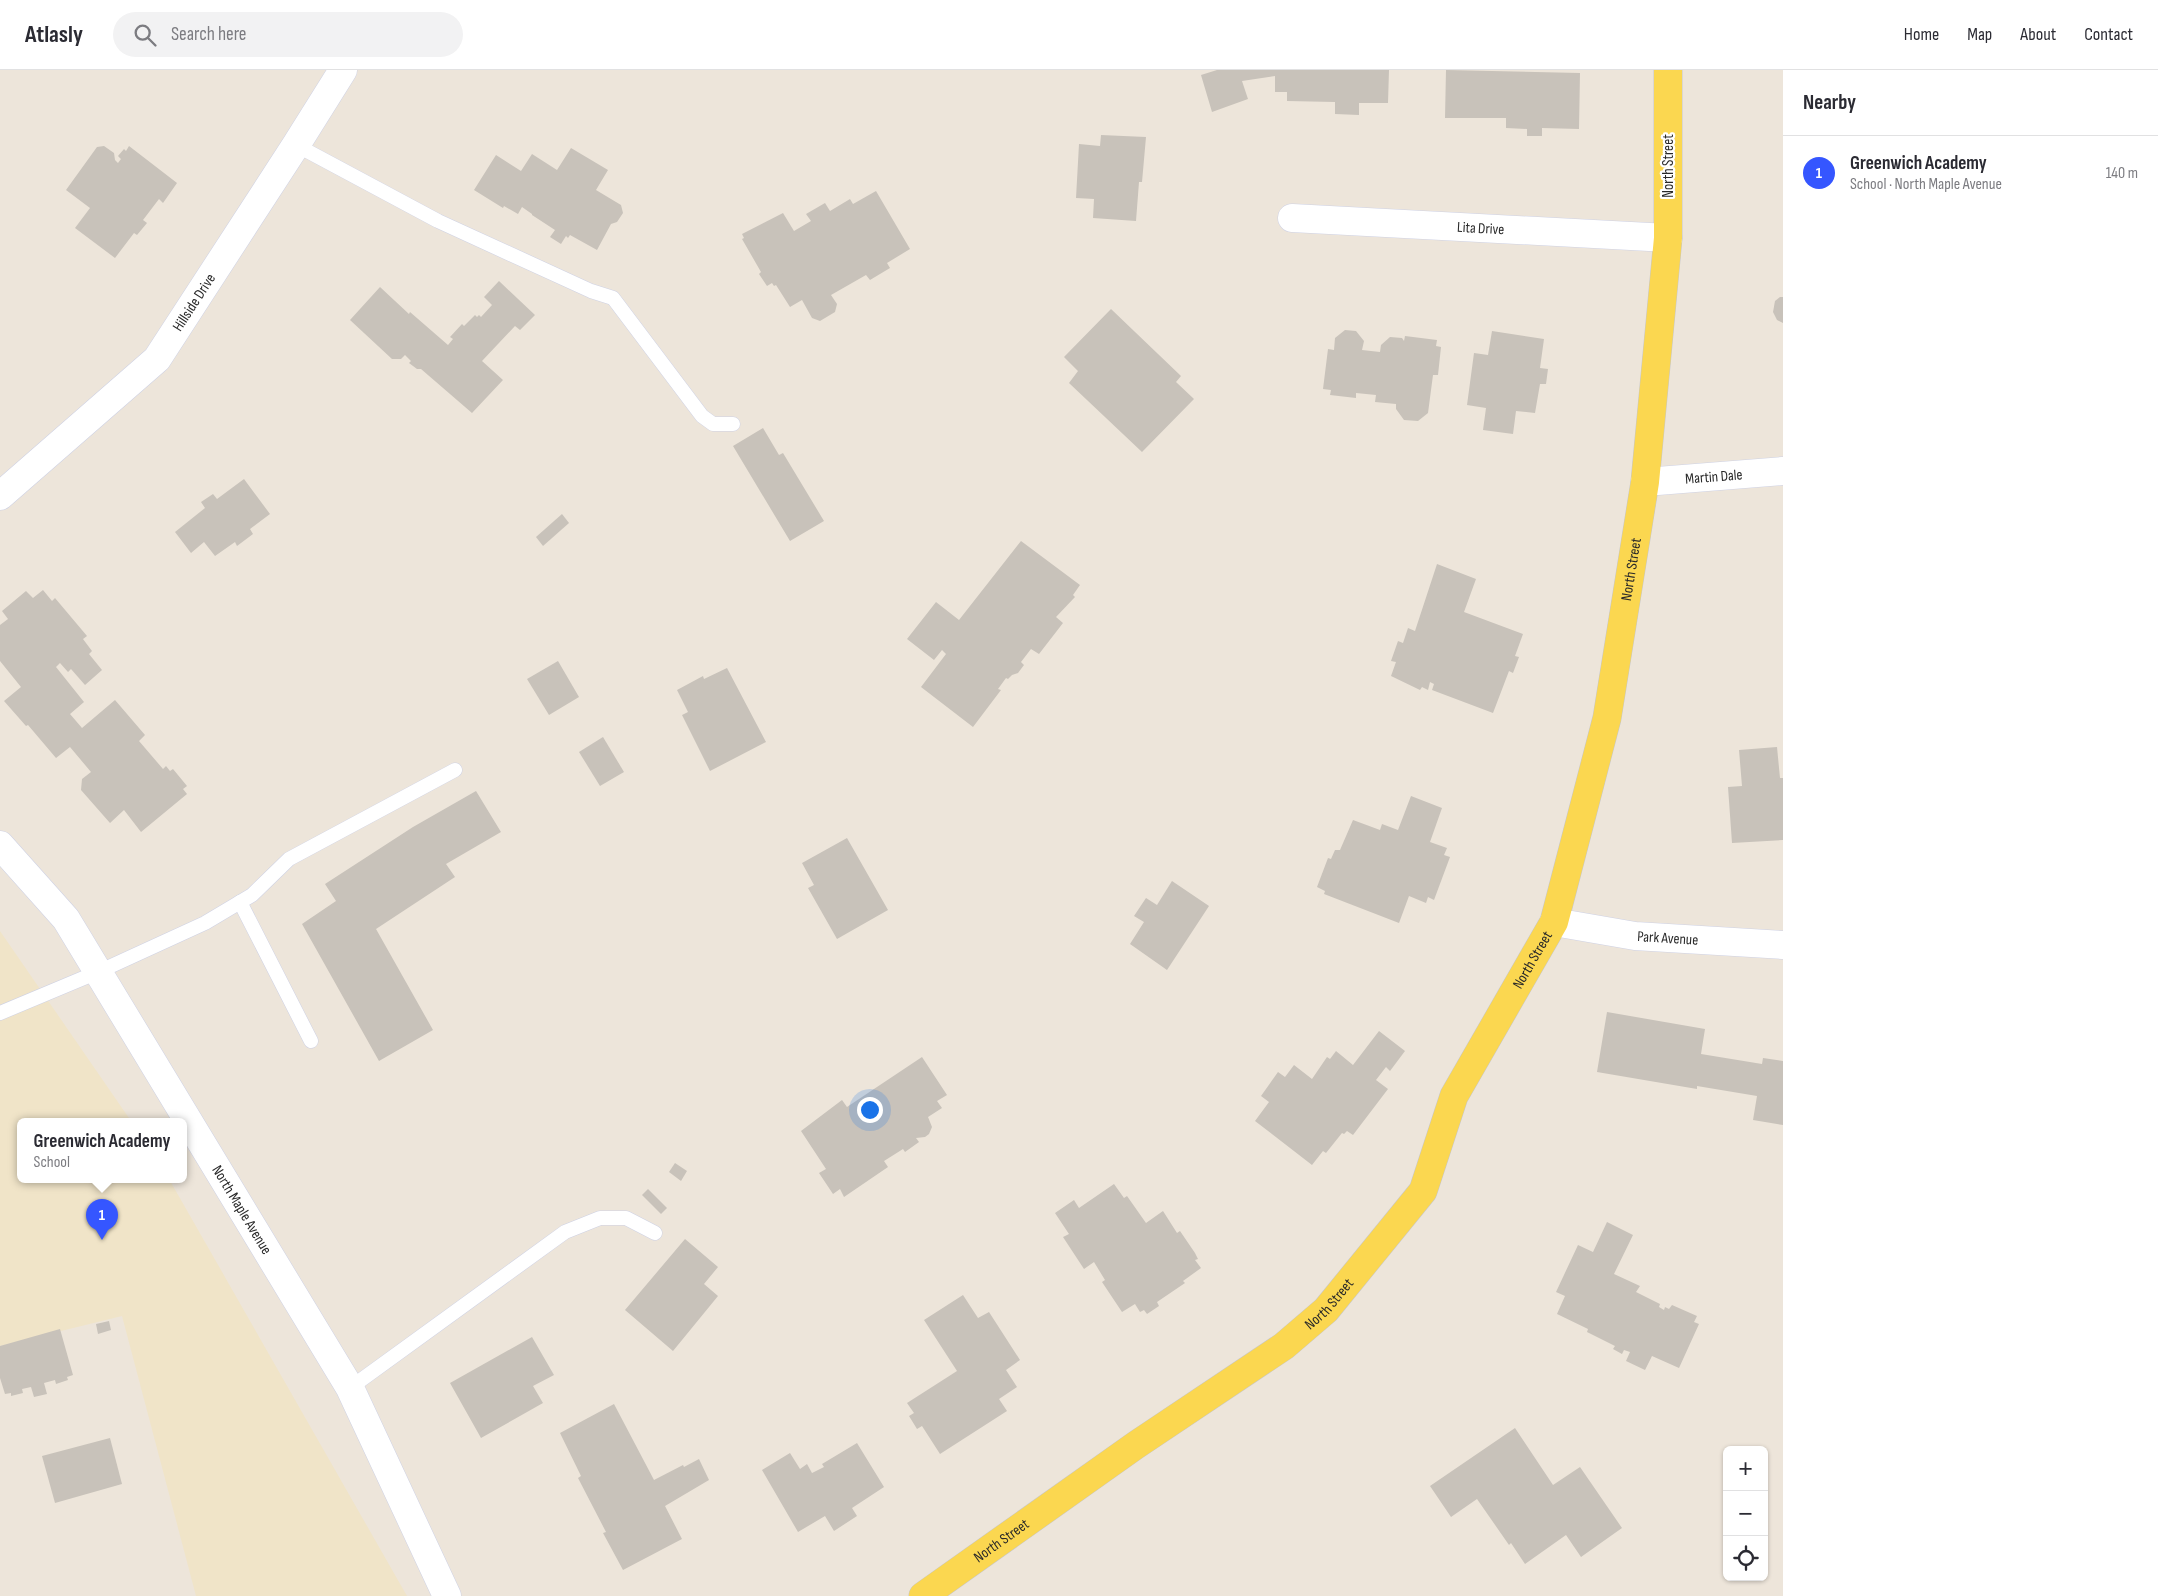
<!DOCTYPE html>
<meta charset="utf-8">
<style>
body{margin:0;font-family:"Sofia Sans Condensed",sans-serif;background:#f2f2f3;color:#2b2b33}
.controls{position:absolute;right:15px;bottom:15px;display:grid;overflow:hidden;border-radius:8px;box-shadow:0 1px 4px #0004}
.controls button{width:45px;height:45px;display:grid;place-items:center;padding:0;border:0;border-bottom:1px solid #e1e1e2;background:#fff;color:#2b2b33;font:25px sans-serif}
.you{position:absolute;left:869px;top:1039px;width:18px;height:18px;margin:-12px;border:4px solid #fff;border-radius:50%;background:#1a73e8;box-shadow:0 0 0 8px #1a73e833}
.badge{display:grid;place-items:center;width:32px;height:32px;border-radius:50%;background:#3556ff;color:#fff;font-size:16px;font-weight:700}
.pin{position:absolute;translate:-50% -41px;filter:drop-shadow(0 1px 2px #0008)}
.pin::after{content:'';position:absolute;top:26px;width:18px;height:15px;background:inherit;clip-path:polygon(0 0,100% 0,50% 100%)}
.popup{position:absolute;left:17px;top:1048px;width:170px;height:65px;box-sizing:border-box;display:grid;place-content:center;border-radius:8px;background:#fff;filter:drop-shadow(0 1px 4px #0005);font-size:16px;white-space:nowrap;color:#7c7c81}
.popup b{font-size:19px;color:#2b2b33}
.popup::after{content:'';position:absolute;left:50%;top:100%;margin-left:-10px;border:10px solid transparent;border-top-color:#fff}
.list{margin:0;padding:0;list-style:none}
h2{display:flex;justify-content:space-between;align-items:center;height:65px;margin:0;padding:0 20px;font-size:21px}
h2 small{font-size:16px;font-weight:400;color:#7c7c81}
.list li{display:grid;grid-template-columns:32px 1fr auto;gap:15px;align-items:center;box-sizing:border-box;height:75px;padding:0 20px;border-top:1px solid #e1e1e2}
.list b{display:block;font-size:19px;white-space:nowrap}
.list p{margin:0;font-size:16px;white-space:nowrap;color:#7c7c81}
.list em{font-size:16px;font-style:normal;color:#7c7c81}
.icon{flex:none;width:28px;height:28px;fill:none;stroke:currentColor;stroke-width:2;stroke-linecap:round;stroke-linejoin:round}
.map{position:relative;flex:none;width:1783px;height:1526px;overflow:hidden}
header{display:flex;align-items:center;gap:30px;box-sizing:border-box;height:70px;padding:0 25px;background:#fff;border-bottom:1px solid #e1e1e2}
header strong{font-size:24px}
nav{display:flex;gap:28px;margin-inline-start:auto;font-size:18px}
.search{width:350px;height:45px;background:#f2f2f3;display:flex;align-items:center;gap:12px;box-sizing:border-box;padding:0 18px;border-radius:28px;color:#7c7c81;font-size:19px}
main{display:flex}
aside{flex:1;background:#fff}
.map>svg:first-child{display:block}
.education{fill:#f0e4c8}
.building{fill:#c8c2ba}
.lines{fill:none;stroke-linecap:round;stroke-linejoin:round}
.lane-casing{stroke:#cfd2e4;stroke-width:15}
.street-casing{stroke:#cfd2e4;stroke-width:29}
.primary-casing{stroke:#c7c7c7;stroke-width:29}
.lane{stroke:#fff;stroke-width:14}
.street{stroke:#fff;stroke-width:28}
.primary{stroke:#fbd750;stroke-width:28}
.labels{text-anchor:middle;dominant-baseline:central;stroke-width:4.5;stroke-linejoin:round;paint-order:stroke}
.street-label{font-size:15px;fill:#292929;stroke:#fff}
</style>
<header>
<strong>Atlasly</strong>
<div class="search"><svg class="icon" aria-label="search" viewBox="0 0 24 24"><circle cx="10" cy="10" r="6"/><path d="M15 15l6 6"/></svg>Search here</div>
<nav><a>Home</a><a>Map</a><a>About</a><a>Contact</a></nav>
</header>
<main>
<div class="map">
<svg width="1783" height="1526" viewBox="0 0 1783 1526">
<rect width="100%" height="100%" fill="#ede5da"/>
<path class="education" d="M0,861L131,1051H21V1109H169L407,1526H196L122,1246L0,1276Z"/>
<g class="building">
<path d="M1217,0H1389L1388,33H1359V45L1335,44V32L1287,31V22H1275V6L1242,11L1248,29L1212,42L1201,5Z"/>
<path d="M1446,0L1580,3L1579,59L1542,58V66H1527V59L1506,58V48H1445Z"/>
<path d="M1101,65L1146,67L1142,112H1139L1136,151L1093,148L1094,129L1076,128L1079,74L1100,76Z"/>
<path d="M104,76L114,83L115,90L118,93L121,89L118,86L124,79L126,81L129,76L177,113L163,133L159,129L143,150L147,153L137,165L134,163L115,188L75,158L90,138L66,120L97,77Z"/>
<path d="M571,78L608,100L596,120L621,135L623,143L617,152L611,154L597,180L570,165L568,168L566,166L561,174L550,167L555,160L532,145V144L522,137L518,144L504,136L503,138L474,120L496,85L521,101L532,84L557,100Z"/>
<path d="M876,121L910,179L887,193L890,198L870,210L866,205L831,225L837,234L835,242L820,251L812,248L802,230L790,237L776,215L774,216L772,213L767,216L759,204L761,202L742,169L744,168L742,164L783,143L794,161L811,151L806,144L825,133L830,141L850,129L853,134Z"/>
<path d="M499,211L535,245L520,260L515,256L482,291L503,310L472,343L421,299H417L409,293L411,291L405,285L401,289H392L350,250L380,217L409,244L410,242L448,275L453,269L450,267L462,254L464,256L475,245L477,247L479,245L481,247L492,235L484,227Z"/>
<path d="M1780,227H1783V253L1777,250L1773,242L1775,231Z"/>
<path d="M1111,239L1181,306L1176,312L1194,329L1142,382L1069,313L1078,301L1064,287Z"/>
<path d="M1345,260L1356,261L1364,271L1362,280L1380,282L1381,275L1390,267L1402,268L1404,271L1405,266L1437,270L1436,276L1441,277L1438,305H1433L1428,343L1418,351L1404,350L1396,339V334L1375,332L1376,325L1356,323V328L1330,325L1331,320L1323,319L1328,279L1334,280L1335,268Z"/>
<path d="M1492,261L1544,269L1540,298L1548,299L1546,314H1540L1535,343L1516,341L1513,364L1483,360L1486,338L1467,335L1474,283L1488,285Z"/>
<path d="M763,358L779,385L783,383L824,451L790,471L733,376Z"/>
<path d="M244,409L270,444L250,459L253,464L237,476L235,472L215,486L204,472L191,483L175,462L205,438L201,432L213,424L217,429Z"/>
<path d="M562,444L569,453L543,476L536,467Z"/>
<path d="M1021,471L1080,515L1073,525L1075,527L1056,547L1063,553L1039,584L1031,579L1021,592L1024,595L1018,603L1012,605L1008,609L1006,608L998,619L1001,620L973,657L921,617L946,584L942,580L934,590L907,569L936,532L959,550Z"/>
<path d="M1437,494L1476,509L1464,542L1523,564L1515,586L1519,587L1513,603L1509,601L1493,643L1432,620L1434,614L1430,612L1428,620L1422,617L1420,620L1391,606L1396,592L1391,591L1398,571L1403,573L1408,558L1415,561Z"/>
<path d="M43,520L52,531L55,528L87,566L83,569L92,581L89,584L102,600L85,615L71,599L68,602L60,593L56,597L84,632L70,644L82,658L115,630L145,665L139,671L163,699L166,696L170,701L173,699L187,716L183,719L187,724L141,762L124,740L110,753L81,720L82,709L91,702L70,677L56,688L28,655L26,656L4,631L21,617L0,591V555L8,549L2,541L26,521L33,528Z"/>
<path d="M558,591L579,627L549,645L527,609Z"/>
<path d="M727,598L766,672L710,701L682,645L688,642L677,620L703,606L704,609Z"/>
<path d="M603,667L624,702L600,716L579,682Z"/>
<path d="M1777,677L1780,708H1783V770L1732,773L1728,717L1742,716L1739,680Z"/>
<path d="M476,721L501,762L446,794L455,807L376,859L433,960L379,991L302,854L336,831L325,814L413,757Z"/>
<path d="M1411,726L1442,738L1430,772L1447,778L1444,785L1450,787L1434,830L1428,827L1426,833L1409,826L1399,853L1324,824L1325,821L1317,817L1328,788L1331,789L1335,780H1340L1353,750L1380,760L1382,754L1398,760Z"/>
<path d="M847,768L888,840L837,869L808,818L814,815L802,793Z"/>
<path d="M1172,811L1209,836L1167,900L1130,874L1144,852L1134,846L1146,828L1157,835Z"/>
<path d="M1607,942L1705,959L1701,984L1762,994L1763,988L1783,991V1055L1753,1050L1757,1026L1697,1016V1019L1597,1002Z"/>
<path d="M1379,961L1405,981L1390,1001L1386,997L1376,1010L1388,1019L1353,1065L1347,1061L1344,1064L1342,1063L1326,1083L1323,1081L1312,1095L1255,1051L1269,1032L1261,1026L1278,1002L1285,1007L1294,995L1312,1009L1327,987L1330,989L1336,981L1353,995Z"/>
<path d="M922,987L947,1025L937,1031L942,1038L928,1047L932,1057L929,1064L925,1067L916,1068L919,1072L905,1082L903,1079L884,1091L888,1097L844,1127L840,1119L833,1124L819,1103L826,1099L801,1061L842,1030L847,1037Z"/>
<path d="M675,1093L687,1101L681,1111L669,1102Z"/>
<path d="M1114,1114L1124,1128L1127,1126L1146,1153L1163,1141L1177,1163L1180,1161L1195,1183L1198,1189L1195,1190L1201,1198L1183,1211L1185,1213L1157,1232L1159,1236L1147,1244L1144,1240L1140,1242L1135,1234L1122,1242L1102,1212L1105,1210L1094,1192L1084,1199L1063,1167L1069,1164L1055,1143L1074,1130L1079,1138Z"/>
<path d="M648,1119L667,1138L661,1144L642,1125Z"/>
<path d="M1607,1152L1633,1165L1614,1204L1640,1216L1636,1222L1660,1234L1659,1237L1664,1240L1665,1237L1669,1239L1672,1235L1697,1246L1694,1252L1699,1254L1679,1298L1652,1286L1645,1300L1626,1291L1630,1282L1624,1280L1622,1284L1613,1279L1615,1276L1587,1262L1588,1259L1557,1244L1565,1226L1556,1222L1578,1175L1593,1182Z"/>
<path d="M685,1169L718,1197L704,1214L718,1226L673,1281L625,1240Z"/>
<path d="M963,1225L978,1248L989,1242L1020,1290L1006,1300L1017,1317L999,1329L1007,1341L940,1384L922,1356L917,1359L909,1346L914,1343L907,1333L957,1301L924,1250Z"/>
<path d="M109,1251L111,1260L98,1264L96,1254Z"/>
<path d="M60,1259L73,1305L67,1307L68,1310L56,1314L55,1310L44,1313L47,1324L34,1327L31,1317L22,1319L23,1323L11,1326V1323L5,1324L0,1308V1276Z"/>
<path d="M532,1267L554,1305L533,1316L543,1333L481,1368L450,1313Z"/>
<path d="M614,1334L654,1410L683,1395L684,1397L699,1389L709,1410L665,1436L682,1469L623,1500L603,1463L606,1462L578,1408L581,1406L560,1363Z"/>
<path d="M1515,1358L1553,1415L1580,1397L1622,1458L1581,1487L1566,1465L1525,1494L1511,1473L1509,1475L1477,1429L1451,1447L1430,1416Z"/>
<path d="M110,1368L122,1414L55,1433L42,1386Z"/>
<path d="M857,1373L884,1417L852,1438L857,1446L834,1461L825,1446L798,1462L762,1400L790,1383L800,1399L807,1394L812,1403L824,1397L822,1394Z"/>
</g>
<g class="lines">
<defs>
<g id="lane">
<path d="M296,75L438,151L591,221L613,228L702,346L713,354H733"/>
<path d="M240,832L311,971"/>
<path d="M0,943L98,902L205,853L252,825L289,789L455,700"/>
<path d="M350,1318L565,1162L600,1148H626L655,1163"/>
</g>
<g id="street">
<path id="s1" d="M1292,148L1668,168"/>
<path id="s2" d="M1645,412L1783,401"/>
<path id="s3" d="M0,426L157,289L296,75L343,0"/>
<path id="s4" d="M0,775L66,849L350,1318L447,1526"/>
<path id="s5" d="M1554,852L1635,866L1783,875"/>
</g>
<g id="primary">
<path id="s6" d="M923,1526L1136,1375L1284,1276L1326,1240L1423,1121L1454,1026L1554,852L1607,648L1645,412L1668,168V0"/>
</g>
</defs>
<use href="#lane" class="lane-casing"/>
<use href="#street" class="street-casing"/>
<use href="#primary" class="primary-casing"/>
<use href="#lane" class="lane"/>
<use href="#street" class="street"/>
<use href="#primary" class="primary"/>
</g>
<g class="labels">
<g class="street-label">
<text transform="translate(1668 96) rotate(-90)">North Street</text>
<text stroke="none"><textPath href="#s1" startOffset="189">Lita Drive</textPath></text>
<text stroke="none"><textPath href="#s3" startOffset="276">Hillside Drive</textPath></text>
<text stroke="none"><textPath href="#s2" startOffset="69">Martin Dale</textPath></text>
<text stroke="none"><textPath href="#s6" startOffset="1310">North Street</textPath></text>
<text stroke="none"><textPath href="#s5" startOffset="115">Park Avenue</textPath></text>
<text stroke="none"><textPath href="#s6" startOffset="905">North Street</textPath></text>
<text stroke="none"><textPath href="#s4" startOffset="439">North Maple Avenue</textPath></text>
<text stroke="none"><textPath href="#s6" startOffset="501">North Street</textPath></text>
<text stroke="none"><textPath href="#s6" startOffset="96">North Street</textPath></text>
</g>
</g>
</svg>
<div class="controls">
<button>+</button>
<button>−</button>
<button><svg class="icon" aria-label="locate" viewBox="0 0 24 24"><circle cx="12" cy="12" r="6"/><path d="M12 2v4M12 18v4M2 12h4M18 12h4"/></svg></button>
</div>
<div class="you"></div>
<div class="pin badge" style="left:102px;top:1170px">1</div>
<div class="popup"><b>Greenwich Academy</b>School</div>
</div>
<aside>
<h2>Nearby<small></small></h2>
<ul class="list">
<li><span class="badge">1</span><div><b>Greenwich Academy</b><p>School · North Maple Avenue</p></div><em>140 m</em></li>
</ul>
</aside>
</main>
